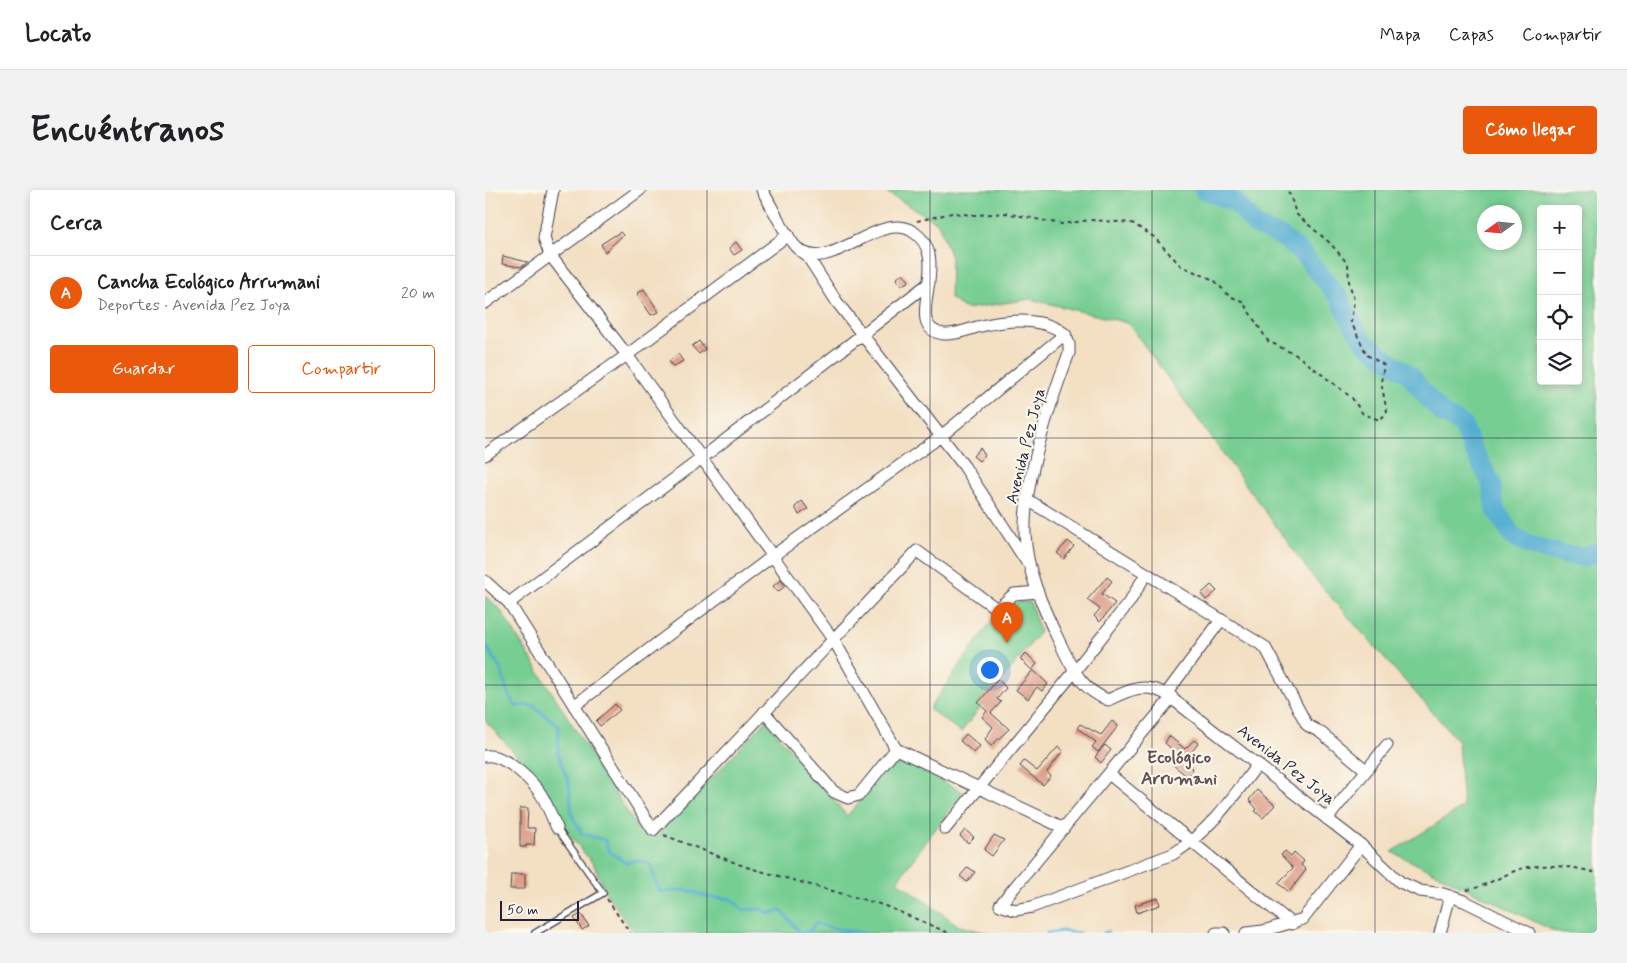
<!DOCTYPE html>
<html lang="es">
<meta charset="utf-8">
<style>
body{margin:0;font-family:Mynerve,sans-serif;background:#f2f2f2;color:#202124}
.controls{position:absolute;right:15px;top:15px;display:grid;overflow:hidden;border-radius:5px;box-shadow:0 2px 8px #0003}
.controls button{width:45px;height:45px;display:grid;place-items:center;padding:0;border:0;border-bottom:1px solid #e0e0e0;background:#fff;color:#202124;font:25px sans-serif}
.compass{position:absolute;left:992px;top:15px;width:45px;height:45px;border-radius:50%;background:#fff;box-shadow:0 2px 8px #0003;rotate:255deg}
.scale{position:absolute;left:15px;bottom:12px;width:79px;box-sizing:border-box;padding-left:5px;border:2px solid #22223b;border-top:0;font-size:14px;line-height:18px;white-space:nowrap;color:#22223b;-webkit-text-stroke:4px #fbf7ec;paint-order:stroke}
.you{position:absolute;left:504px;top:479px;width:18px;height:18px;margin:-12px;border:4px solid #fff;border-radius:50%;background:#1a73e8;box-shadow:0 0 0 8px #1a73e833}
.badge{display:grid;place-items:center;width:32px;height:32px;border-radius:50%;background:#ea580c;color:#fff;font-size:16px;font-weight:700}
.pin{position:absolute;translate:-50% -41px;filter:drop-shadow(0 1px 2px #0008)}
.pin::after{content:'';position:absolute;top:26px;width:18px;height:15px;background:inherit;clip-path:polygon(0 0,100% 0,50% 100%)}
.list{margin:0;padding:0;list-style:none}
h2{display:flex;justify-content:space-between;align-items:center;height:65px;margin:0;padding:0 20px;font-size:21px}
h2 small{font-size:16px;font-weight:400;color:#757577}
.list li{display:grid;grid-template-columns:32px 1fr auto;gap:15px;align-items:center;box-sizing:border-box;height:75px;padding:0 20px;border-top:1px solid #e0e0e0}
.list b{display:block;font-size:19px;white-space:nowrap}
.list p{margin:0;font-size:16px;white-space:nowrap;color:#757577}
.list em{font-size:16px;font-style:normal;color:#757577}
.actions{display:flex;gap:10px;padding:15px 20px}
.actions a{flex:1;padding:11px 0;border:1px solid #ea580c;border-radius:5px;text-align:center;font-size:18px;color:#ea580c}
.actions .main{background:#ea580c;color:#fff}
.icon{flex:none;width:28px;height:28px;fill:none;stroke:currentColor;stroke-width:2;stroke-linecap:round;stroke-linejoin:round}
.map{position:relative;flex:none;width:1112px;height:743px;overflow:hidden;border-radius:5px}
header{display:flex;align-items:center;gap:30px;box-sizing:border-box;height:70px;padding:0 25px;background:#fff;border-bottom:1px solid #e0e0e0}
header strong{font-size:24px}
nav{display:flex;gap:28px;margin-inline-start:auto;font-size:18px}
.intro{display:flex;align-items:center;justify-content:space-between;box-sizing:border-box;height:120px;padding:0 30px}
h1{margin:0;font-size:35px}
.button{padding:12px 22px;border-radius:5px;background:#ea580c;color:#fff;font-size:18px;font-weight:700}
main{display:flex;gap:30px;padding:0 30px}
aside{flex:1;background:#fff;border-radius:5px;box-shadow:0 2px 8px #0003}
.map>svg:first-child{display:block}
.green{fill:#77ce93;stroke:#4c7867;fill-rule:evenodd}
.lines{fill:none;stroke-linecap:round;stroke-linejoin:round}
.stream{stroke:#55aed2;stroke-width:3}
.river{stroke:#55aed2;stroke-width:19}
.building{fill:#dd9f89}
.service-casing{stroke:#413e4f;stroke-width:8}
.minor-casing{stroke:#413e4f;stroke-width:13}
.path{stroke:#413e4f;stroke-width:2;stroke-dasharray:4 4;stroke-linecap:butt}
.service{stroke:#fff;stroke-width:5.5}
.minor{stroke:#fff;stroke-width:11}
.grid{fill:none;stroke:#22223b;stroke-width:1;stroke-opacity:0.55}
.labels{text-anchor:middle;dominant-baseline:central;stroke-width:4.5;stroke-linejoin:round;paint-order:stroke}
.street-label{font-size:16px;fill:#22223b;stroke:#fbf7ec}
.neighbourhood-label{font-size:18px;font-weight:bold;fill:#634e56;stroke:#fbf7ec}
</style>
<header>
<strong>Locato</strong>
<nav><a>Mapa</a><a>Capas</a><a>Compartir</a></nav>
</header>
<div class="intro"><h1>Encuéntranos</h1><a class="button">Cómo llegar</a></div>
<main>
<aside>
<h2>Cerca<small></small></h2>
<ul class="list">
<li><span class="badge">A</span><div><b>Cancha Ecológico Arrumani</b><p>Deportes · Avenida Pez Joya</p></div><em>20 m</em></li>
</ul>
<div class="actions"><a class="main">Guardar</a><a>Compartir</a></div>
</aside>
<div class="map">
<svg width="1112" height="743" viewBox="0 0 1112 743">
<rect width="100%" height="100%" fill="#fbf7ec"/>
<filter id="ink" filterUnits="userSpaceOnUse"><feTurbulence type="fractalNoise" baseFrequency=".02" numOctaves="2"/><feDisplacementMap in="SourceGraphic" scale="10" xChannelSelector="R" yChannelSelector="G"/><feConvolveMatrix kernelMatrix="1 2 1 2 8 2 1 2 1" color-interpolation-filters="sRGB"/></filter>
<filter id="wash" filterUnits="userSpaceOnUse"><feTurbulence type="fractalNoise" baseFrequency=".0096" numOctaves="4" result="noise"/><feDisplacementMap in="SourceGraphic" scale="20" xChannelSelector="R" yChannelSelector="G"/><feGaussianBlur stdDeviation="1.12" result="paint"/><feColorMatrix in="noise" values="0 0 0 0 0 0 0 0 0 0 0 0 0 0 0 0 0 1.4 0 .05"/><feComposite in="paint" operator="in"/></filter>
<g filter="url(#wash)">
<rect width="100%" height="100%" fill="#f3dfc2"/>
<g class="green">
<path d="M398,0H1112V743H1073L907,662L978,617L973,551L828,387L643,133L545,109L481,119L465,108L466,67L453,33ZM1056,19H1093V191H1056ZM1030,22V52H999V22Z"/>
<path d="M0,406L14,418L156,644L171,646L281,531L362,626L411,568L478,602L412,691L474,736L504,743H150L122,705L109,675L74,632L57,594L0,530Z"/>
<path d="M532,412H545L555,442L476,542L444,519L510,426Z"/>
</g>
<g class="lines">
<g class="stream">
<path d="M0,454L16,480L22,501L30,516L47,515L74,536L73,564L84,593L87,625L97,644L120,650L124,661L141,673L153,670L167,675L168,684L175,702L203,700L223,707L247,709L258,720L276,719L284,724L296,720L315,743L325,741L331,733C346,740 362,739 378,743"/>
<path d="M562,743L577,741L594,743"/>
<path d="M619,743L623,741"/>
</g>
<path class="river" d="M719,0L746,10L758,20L770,35L797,47L818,64L855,109L866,132L880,153L926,186L940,205L958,224L978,235L987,258L1006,292L1010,319L1028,347L1051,358L1077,364L1098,367L1112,362"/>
</g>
<g id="blocks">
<g class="building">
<path d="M135,42L138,45L120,62L116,54Z"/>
<path d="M251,52L257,60L249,65L244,58Z"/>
<path d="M18,66L42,72V73L36,77L17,74Z"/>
<path d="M418,83L424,91L416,96L411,89Z"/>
<path d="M159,99L174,122L166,125L152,104Z"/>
<path d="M214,151L220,159L214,164L207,156Z"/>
<path d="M193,164L198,171L188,177L184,171Z"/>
<path d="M495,258L500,265L494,271L488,266Z"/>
<path d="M317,311L323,319L314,325L310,317Z"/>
<path d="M583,351L589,356L579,369L572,363Z"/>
<path d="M622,387L627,391L617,404L630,413L615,432L609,426L615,419L602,410Z"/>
<path d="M296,390L300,396L293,402L288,396Z"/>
<path d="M726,395L732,401L721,410L716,404Z"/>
<path d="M541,463L552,474L547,480L535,469Z"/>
<path d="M548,480L563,494L557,501L552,497L543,509L531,500Z"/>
<path d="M513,489L521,498L512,509L516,512L506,523L524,539L506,556L500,549L508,537L497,527L502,521L493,513Z"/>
<path d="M130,514L135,520L115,536L111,531Z"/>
<path d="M627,531L633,536L613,562L607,557L611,552L592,538L595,534L616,545Z"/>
<path d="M481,544L495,556L489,563L475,551Z"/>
<path d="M684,546L700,559L709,550L713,553L700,572L708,579L703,587L687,574L694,566L680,553Z"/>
<path d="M620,555L626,560L616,573L610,567Z"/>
<path d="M573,557L578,561L562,582L566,586L558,595L535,576L539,571L552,581Z"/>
<path d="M772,600L790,615L778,628L770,621L772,619L764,610Z"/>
<path d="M35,618H43L42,638H50L49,655H41V657H35Z"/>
<path d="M480,640L489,647L483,653L475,646Z"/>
<path d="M509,645L519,650L507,666L499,660Z"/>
<path d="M800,661L806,666L809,662L819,671L816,675L821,680L804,702L793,693L808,678L796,665Z"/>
<path d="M483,677L490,682L482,692L475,686Z"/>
<path d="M26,684H40V699H25Z"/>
<path d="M673,708L675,715L652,723L650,715Z"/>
<path d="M96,724L104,736L97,740L89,728Z"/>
</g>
</g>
</g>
<g filter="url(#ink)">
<use href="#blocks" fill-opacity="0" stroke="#413e4f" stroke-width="1"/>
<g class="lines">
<defs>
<path id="service" d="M50,743L118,703L72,638"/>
<g id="minor">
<path d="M68,0L59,48L65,65L142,165L350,452L411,559L579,638"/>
<path d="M277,0C288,18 297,40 310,56C341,90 392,20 427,41C472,68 413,138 459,144C469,145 482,140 492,137C520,130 556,126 580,144L584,154V163C566,210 538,294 540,343C541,380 558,418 574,451C587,477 595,499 623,510C644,500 659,492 681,504L876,655L915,692L935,701L958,704L979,711L1044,743"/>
<path d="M321,64L352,112L479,276L541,371"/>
<path d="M0,113L155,0"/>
<path d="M0,265L142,165L303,45"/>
<path d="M543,310L780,457L822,535L835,542L881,580"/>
<path d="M0,391L24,413L168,640L432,361L512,419L529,404L553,402"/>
<path d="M24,413L217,268L444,93"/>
<path d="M681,504L736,430"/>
<path d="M687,507L515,715L530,720L547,717L688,664C725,641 747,608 773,574"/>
<path d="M89,516L289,365L455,247L580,144"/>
<path d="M279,522L349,602L363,608L374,605L411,559"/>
<path d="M0,566C17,563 42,586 53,600C61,610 66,626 72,638"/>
<path d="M624,584L807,734"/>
<path d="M842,629L902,555"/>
<path d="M460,639L589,482L645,411L661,384"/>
<path d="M731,743H739"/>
<path d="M761,743L778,741L818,729L876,655"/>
<path d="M955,743L965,706"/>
</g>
</defs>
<use href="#service" class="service-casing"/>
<use href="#minor" class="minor-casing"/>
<g class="path">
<path d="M432,31L467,23L490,25L521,23L576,34L606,30L647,33L669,47L696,76L729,90L744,106L757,111L783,151L813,166L867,208L878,224L895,230L902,222L896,192L899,175L882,165L866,132L869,110L864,92L863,74L845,53L811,24L805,4L801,0"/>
<path d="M179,645L261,677L398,715L464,743"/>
<path d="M982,700C1004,696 1025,680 1043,677C1065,674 1091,677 1112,683"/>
<path d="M122,709L145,743"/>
</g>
<use href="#service" class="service"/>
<use href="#minor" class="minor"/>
</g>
</g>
<path class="grid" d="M222,0V743M445,0V743M667,0V743M890,0V743M0,248H1112M0,495H1112"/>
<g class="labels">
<g class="street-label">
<text transform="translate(541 256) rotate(-76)">Avenida Pez Joya</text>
<text transform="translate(801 575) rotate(38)">Avenida Pez Joya</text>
</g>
<g class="neighbourhood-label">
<text x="694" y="568">Ecológico<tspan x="694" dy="21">Arrumani</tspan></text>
</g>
</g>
</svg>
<div class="controls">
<button>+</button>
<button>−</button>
<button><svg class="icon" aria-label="locate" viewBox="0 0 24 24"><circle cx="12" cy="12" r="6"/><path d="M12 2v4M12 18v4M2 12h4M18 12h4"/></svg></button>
<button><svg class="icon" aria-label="layers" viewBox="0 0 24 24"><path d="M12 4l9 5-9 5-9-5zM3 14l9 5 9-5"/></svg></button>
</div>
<svg class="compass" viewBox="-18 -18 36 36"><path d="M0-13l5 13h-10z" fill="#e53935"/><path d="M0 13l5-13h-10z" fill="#757577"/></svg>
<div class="scale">50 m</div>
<div class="you"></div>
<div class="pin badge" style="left:522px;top:453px">A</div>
</div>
</main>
